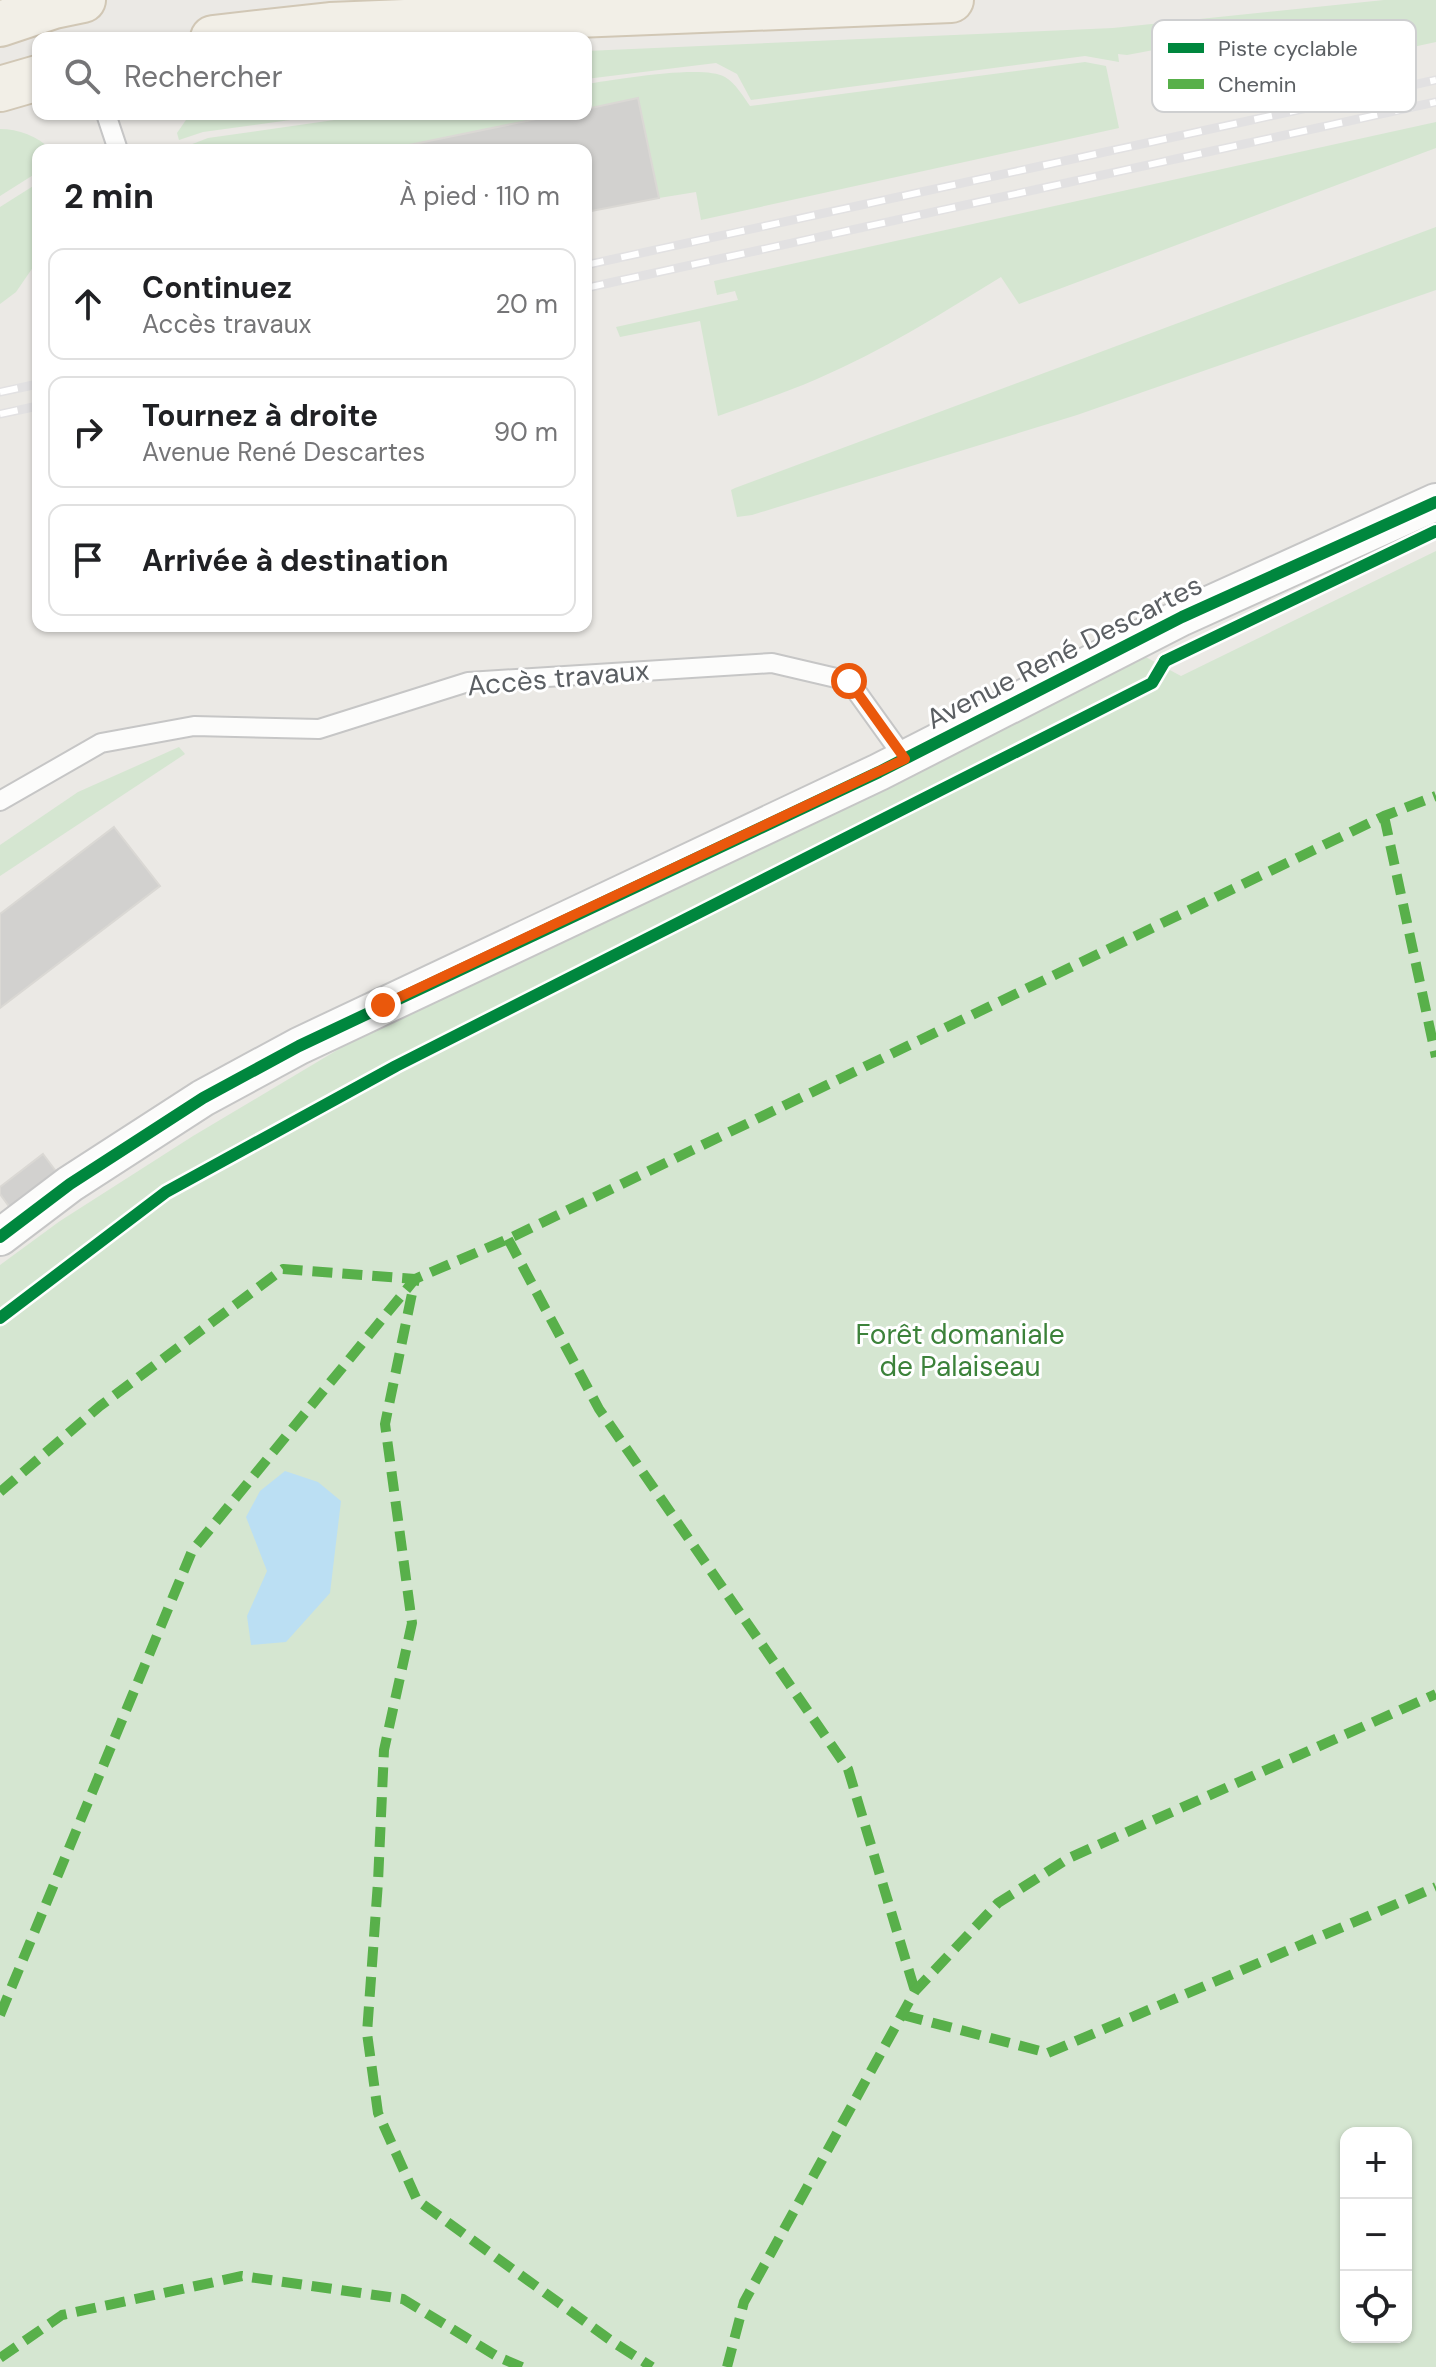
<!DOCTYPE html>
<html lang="fr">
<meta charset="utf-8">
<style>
body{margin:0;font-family:"DM Sans",sans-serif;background:#f6f6f6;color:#202124}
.controls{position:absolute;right:24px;bottom:24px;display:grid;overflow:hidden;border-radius:16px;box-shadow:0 2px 6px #0004}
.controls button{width:72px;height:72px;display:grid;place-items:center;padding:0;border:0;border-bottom:2px solid #e0e0e0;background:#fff;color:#202124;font:40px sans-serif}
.stop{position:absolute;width:24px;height:24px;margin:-18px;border:6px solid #ea580c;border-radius:50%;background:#fff}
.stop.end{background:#ea580c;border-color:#fff;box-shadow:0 2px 8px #0008}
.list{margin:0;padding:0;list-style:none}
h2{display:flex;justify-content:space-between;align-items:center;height:104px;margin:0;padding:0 32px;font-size:34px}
h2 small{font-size:26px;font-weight:400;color:#757577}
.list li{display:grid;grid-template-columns:52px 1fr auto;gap:24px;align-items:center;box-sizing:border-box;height:112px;margin:0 16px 16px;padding:0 16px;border:2px solid #e0e0e0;border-radius:16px}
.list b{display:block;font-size:30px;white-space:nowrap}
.list p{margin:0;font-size:26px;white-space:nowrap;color:#757577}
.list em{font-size:26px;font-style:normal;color:#757577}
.icon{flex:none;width:44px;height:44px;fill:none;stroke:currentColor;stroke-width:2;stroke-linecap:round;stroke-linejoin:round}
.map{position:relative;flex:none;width:1436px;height:2367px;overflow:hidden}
.search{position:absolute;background:#fff;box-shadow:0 2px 6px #0004;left:32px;top:32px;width:560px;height:88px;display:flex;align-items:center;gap:20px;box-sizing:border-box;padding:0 28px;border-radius:16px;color:#757577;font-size:30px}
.panel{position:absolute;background:#fff;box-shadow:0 2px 6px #0004;left:32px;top:144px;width:560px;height:488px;border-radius:16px}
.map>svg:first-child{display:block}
.green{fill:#d5e6d1;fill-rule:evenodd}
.water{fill:#bbdff3}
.building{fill:#d2d1cf;stroke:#dad8d4;stroke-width:2}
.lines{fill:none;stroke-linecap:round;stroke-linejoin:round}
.service-casing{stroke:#c6c6c6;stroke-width:22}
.minor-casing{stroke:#c6c6c6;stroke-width:40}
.primary-casing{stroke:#d1c7b5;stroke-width:48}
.service{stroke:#fcfcfb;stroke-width:18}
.minor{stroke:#fcfcfb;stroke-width:36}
.primary{stroke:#f2efe7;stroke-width:44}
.rail-casing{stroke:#e2e1e2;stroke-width:9}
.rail{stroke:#fff;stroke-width:6;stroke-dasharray:18;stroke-linecap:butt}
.quiet{stroke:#58b04a;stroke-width:10;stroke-dasharray:20 10;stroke-linecap:butt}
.cycleway-casing{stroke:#fff;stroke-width:17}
.cycleway{stroke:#00873e;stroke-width:12}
.route{stroke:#ea580c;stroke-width:10}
.labels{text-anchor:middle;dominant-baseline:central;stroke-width:6;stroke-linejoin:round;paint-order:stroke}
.street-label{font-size:28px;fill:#5b5f63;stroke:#fff}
.park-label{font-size:28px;fill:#3c823a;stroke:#fff}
.key{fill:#fff;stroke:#cecfd0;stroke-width:2}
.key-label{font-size:22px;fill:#5b5f63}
</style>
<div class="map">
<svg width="1436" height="2367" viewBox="0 0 1436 2367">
<rect width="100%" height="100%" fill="#ebe9e5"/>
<g class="green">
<path d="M1384,0H1436V42L1201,93L1191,43L1127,55L1118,54L1119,62L1085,56L751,100L737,74L716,63L586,79V51L1113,28Z"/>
<path d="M1085,62L1106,66L1119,128L701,220L696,192L659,198L638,99L586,109V84C614,80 703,64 725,77C736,84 743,96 750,106Z"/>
<path d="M190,114H334L203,132L179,140L177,133Z"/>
<path d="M376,114H561L382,150H182V148L208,138Z"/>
<path d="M1436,122V148L1019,304L1001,277C941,314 882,351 817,379C785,393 751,404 718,416L700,321L620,337L616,327L738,300L735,291L717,295L714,281Z"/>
<path d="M0,129C18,129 38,136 51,150H38V172L0,196Z"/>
<path d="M38,183V260L16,292L0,304V207Z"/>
<path d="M1436,227V290L1077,415L752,515L737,517L731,490L735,488Z"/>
<path d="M1436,551V2367H0V1265L60,1221L193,1136L349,1043L1140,654L1181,676ZM1346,2133H1406V2337H1346Z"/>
<path d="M179,747L185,754L0,876V845L78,792Z"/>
</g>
<path class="water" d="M285,1471L318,1482L341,1501L330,1593L286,1642L251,1645L247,1616L267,1571L246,1517L260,1491Z"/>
<g class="building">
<path d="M638,98L659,198L586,212V150H405L404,146L561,114H586V109Z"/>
<path d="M114,827L160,886L0,1008V914Z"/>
<path d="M43,1154L58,1174L11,1209L0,1194V1187Z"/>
</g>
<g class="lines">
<defs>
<g id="service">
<path d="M106,114L118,150"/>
<path d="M0,801L101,743L194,726L319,729L468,682L772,663L849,681L905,759"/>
</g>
<path id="minor" d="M0,1237L70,1184L203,1098L299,1046L879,772L1182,617L1436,502"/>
<g id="primary">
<path d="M0,24L54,6L83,0"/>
<path d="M213,38L330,25L951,0"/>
<path d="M0,89L38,78"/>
</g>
</defs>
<use href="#service" class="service-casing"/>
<use href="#minor" class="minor-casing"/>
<use href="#primary" class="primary-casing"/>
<use href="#service" class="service"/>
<use href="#minor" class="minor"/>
<use href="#primary" class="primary"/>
<defs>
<g id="rail">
<path d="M586,265L1436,80"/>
<path d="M586,288L1436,102"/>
<path d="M0,392L38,384"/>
<path d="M0,414L38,406"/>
</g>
</defs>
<use href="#rail" class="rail-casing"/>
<use href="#rail" class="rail"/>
<g class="quiet">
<path d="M1384,816L1436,1057"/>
<path d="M508,1239L599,1409L848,1769L915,1991"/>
<path d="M0,1492L100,1406L283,1269L415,1279L508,1239L1384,816L1436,796"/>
<path d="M0,2015L192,1551L415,1279L385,1424L412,1623L384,1750L378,1882L367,2033L378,2113L417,2200L613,2342L652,2367"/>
<path d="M903,2015L1048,2053L1436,1887"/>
<path d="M0,2358L62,2315L242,2276L403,2299L498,2357L522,2367"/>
<path d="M727,2367L744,2302L915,1991L998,1903L1069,1858L1436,1694"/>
</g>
<defs>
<g id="cycleway">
<path d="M1165,661L1436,531"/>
<path d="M0,1237L70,1184L203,1098L299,1046L879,772L1182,617L1436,502"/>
<path d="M0,1318L166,1192L396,1066L1152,683L1165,661"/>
</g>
</defs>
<use href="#cycleway" class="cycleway-casing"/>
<use href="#cycleway" class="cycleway"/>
</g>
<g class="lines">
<path class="route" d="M383,1005L905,759L849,681"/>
</g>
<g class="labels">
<g class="street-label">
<text transform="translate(1064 652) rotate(-27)">Avenue René Descartes</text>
<text transform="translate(558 678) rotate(-5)">Accès travaux</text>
</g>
<g class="park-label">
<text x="960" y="1334">Forêt domaniale<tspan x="960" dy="32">de Palaiseau</tspan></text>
</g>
</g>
<rect x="1152" y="20" width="264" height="92" rx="12" class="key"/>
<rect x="1168" y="43" width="36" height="10" fill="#00873e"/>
<rect x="1168" y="79" width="36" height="10" fill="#58b04a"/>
<g class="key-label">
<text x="1218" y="56">Piste cyclable</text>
<text x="1218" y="92">Chemin</text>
</g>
</svg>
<div class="controls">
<button>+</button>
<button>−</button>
<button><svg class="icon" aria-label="locate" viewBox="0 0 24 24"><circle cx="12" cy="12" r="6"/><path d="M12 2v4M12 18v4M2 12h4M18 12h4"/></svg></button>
</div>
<div class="stop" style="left:849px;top:681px"></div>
<div class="stop end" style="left:383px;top:1005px"></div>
<div class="search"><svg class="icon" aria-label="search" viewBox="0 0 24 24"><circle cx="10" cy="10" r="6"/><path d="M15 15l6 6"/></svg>Rechercher</div>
<section class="panel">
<h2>2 min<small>À pied · 110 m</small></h2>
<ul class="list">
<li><svg class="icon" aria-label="ahead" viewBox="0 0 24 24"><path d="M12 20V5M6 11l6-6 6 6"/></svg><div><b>Continuez</b><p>Accès travaux</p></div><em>20 m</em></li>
<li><svg class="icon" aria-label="right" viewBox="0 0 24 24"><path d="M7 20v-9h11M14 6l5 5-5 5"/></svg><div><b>Tournez à droite</b><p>Avenue René Descartes</p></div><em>90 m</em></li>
<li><svg class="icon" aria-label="arrive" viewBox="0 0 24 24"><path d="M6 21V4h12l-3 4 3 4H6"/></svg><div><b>Arrivée à destination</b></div></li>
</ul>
</section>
</div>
